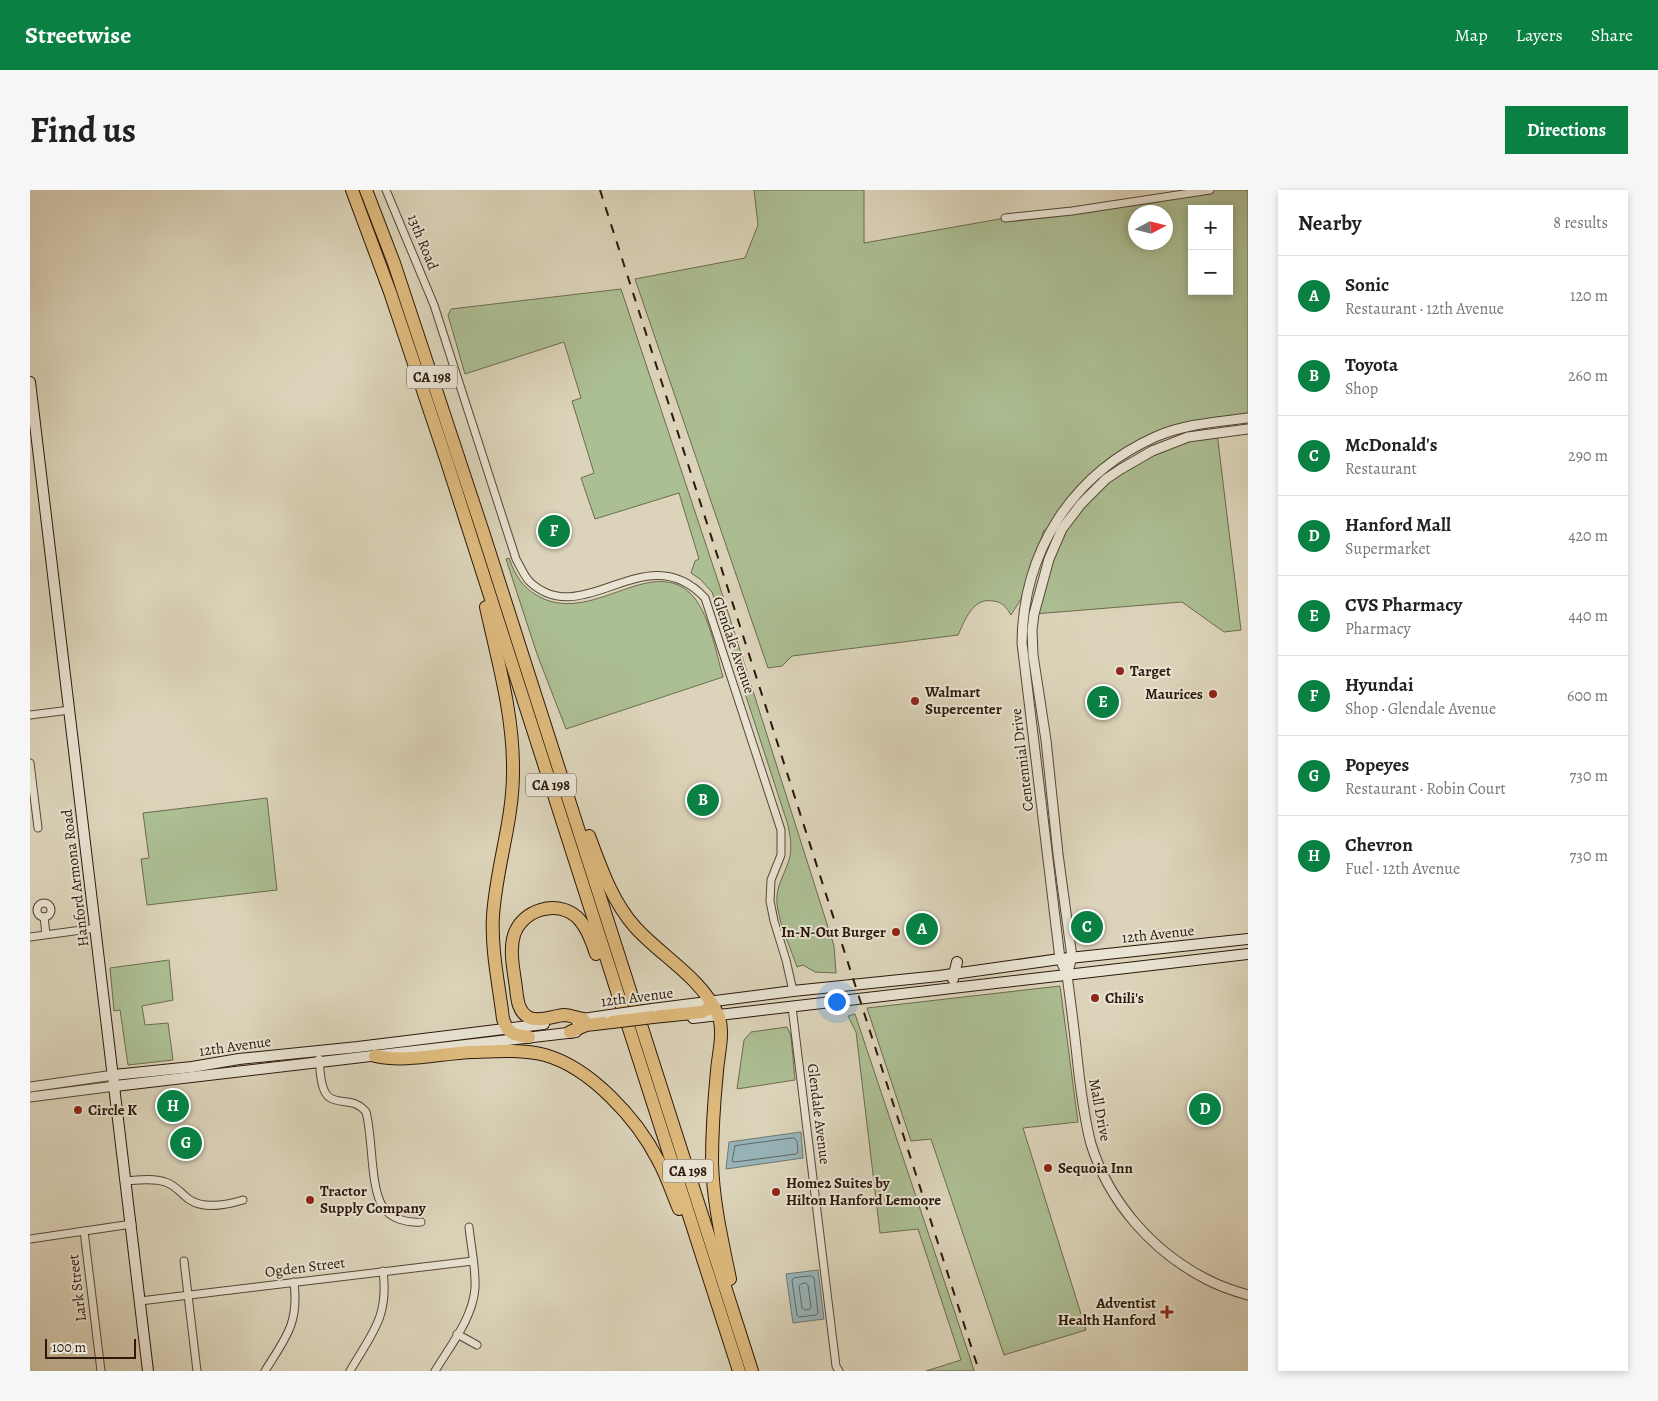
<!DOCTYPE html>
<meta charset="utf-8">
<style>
body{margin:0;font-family:Alegreya,serif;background:#f6f6f6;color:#222}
.controls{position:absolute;right:15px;top:15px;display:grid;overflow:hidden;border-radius:0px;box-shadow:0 2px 8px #0003}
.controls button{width:45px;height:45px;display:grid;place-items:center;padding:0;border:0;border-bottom:1px solid #e0e0e0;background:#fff;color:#222;font:25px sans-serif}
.compass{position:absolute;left:1098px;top:15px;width:45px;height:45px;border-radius:50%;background:#fff;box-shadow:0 2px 8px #0003;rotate:83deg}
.scale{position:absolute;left:15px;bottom:12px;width:91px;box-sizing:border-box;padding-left:5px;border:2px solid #2b180a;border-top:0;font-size:14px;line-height:18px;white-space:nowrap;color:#2b180a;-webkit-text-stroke:4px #e8e3d2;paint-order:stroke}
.you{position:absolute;left:806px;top:811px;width:18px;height:18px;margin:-12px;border:4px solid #fff;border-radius:50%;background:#1a73e8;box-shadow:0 0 0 8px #1a73e833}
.badge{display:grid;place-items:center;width:32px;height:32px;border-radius:50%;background:#0b8043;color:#fff;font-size:16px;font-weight:700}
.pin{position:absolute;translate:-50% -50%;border:2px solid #fff;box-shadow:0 1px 5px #0006}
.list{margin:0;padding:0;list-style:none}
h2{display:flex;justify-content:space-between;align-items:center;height:65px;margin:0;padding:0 20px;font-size:21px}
h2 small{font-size:16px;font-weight:400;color:#767676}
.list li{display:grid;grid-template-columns:32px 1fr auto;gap:15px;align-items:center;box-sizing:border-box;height:80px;padding:0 20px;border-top:1px solid #e0e0e0}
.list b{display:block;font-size:19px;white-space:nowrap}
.list p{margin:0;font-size:16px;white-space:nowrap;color:#767676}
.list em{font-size:16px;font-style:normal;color:#767676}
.map{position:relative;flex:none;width:1218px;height:1181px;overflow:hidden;border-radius:0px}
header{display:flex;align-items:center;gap:30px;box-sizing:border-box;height:70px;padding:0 25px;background:#0b8043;color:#fff}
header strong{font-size:24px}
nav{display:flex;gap:28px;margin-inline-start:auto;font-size:18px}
.intro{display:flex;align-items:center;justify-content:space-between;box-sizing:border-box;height:120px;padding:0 30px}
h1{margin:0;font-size:35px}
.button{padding:12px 22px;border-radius:0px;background:#0b8043;color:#fff;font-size:18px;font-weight:700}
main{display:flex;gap:30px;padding:0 30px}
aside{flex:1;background:#fff;border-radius:0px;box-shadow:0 2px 8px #0003}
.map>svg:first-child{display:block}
.green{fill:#acbe93;stroke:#6c6b4e;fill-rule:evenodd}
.water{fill:#97b5ba;stroke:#6c7674}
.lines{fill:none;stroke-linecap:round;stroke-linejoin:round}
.shore{stroke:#616662;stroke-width:1}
.minor-casing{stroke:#574736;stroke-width:9}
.tertiary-casing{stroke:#574736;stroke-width:11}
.secondary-casing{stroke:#2b180a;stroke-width:12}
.motorway-casing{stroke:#2b180a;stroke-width:14}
.minor{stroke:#e8e3d2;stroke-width:7}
.tertiary{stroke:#e8e3d2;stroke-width:9}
.secondary{stroke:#e8e3d2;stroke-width:10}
.motorway{stroke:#deba7d;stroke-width:12}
.rail{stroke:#2b180a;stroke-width:2;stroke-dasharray:9 9;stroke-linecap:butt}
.secondary-bridge-casing{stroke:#2b180a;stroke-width:12;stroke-linecap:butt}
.motorway-bridge-casing{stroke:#2b180a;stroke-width:14;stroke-linecap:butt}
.secondary-bridge{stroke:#e8e3d2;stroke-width:10}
.motorway-bridge{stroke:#deba7d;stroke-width:12}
.poi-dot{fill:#8f2418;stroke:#e8e3d2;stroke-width:2}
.labels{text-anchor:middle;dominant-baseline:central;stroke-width:4;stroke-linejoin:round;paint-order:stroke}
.shield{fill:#e8e3d2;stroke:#645546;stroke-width:1}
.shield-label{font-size:14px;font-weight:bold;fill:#2b180a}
.street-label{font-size:15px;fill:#2b180a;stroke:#e8e3d2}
.poi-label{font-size:15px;font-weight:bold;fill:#2b180a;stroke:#e8e3d2;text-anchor:start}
</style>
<header>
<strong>Streetwise</strong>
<nav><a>Map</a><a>Layers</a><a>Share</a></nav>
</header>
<div class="intro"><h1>Find us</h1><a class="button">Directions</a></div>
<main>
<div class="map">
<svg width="1218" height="1181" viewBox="0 0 1218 1181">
<rect width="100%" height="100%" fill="#dcd4ba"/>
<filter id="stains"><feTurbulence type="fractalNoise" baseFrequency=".004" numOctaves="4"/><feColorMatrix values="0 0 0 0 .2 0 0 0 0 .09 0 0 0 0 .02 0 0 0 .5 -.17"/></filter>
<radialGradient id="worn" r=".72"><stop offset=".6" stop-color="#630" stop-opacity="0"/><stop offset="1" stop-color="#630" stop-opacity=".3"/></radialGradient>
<g class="green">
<path d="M724,0H834V53L975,28L1180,0H1218V228L1147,240L1075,277L1020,342L1014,340L991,409L981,425C976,417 973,412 963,411C943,407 935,430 928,445L762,466L752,476L738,478L605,89L715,68L728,35ZM1162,19H1199V101H1162ZM1106,22H1136V52H1106Z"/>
<path d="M591,99L689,394L804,756L806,783L785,782L773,775L767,777C761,759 745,725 747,706C748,692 757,680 760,666C762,656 760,645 758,635L682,402L670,389L661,383L665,371L669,369L649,303L565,329L551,288L564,283L542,211L551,208L534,152L435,184L418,125L421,119Z"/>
<path d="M1187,243L1211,440L1194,442L1152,412L1004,424L1032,339L1062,303L1122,261Z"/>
<path d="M479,368C485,385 492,397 508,406C561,436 619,365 660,403C679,421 686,463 693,487L536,539L507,464L476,369Z"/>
<path d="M237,608L247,700L117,715L111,669L119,668L113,623Z"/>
<path d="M139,770L143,810L112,816L115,835L138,833L143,870L98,875L90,820L84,821L80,778Z"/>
<path d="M1030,796L1048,932L993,938L1056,1140L974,1165L901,949L881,951L837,818Z"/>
<path d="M825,824L940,1168L944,1181H896L931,1170L888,1039L850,1043L826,842L818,826Z"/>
<path d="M757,837L761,846L765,890L707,899L714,850L721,842Z"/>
</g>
<g class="water">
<path d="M771,942L773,968L696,979L699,952Z"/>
<path d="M788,1080L794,1129L763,1133L756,1084Z"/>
</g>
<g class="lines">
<g class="shore">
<path d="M764,948L767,951L768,962L766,964L705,972L702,971L705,956Z"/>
<path d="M781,1086L784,1088L788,1123L786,1125L769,1127L767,1125L762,1090L764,1088Z"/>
<path d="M776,1093L778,1095L781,1117L780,1119L775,1120L772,1118L769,1096L771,1094Z"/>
</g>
<defs>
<g id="minor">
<path d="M356,0L404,115L486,369C490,376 494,386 500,392C554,442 616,344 675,408L751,640V665L741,690L740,711L744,731L756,770L763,801"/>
<path d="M975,28L1042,21L1180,0"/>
<path d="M0,525L40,520"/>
<path d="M0,573L8,638"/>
<circle cx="14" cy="720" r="7"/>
<path d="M14,727L16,744"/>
<path d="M0,747L66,738"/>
<path d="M762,817L806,1176L809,1181"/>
<path d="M289,869C290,878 290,891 294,900C302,919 322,904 336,922C343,947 340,998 353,1017C361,1029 377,1033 391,1032"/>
<path d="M97,991C109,990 123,988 135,992C146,995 151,1004 160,1010C174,1019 197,1015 213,1010"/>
<path d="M54,1041L71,1181"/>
<path d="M0,1049L102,1034"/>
<path d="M154,1071L167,1181"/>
<path d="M110,1111L443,1071"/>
<path d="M427,1144L447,1155"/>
<path d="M235,1181C256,1147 269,1134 264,1092"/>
<path d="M320,1181C342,1143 359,1127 353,1081"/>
<path d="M405,1181C420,1156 443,1128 445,1098C446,1078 441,1057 439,1037"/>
</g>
<g id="tertiary">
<path d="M1218,228C1187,232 1154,234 1125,247C1041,285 993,362 992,453L1030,769L1037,785C1041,815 1045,845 1048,876C1051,902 1054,928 1061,954C1079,1012 1122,1061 1176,1089C1189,1096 1204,1101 1218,1105"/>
<path d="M1037,785L1042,767L1028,664L1016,550L1003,465L1002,440L1004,424L1019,369L1032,339L1051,314L1076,289L1091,279L1122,261L1158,247L1218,239"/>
<path d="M0,897L84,885"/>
<path d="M0,907L85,896"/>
</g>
<g id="secondary">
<path d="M0,192L118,1181"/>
<path d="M923,789L927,772"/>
<path d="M622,819L763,801L909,786L1030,769L1218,749"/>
<path d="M663,828L1218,764"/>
<path d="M546,830L580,825"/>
<path d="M84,885L162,877L209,869L328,857L514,834"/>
<path d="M85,896L546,842"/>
</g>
<g id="motorway">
<path d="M322,0L360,102L417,272L709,1181"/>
<path d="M336,0L364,73L453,342L722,1181"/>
<path d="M456,417C468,471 484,527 483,583C483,631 466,678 463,726C461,760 469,795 473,829C478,844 483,845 499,847"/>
<path d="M559,646C571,678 582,711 605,737C631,766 672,788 688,825C695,841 688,865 687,881C684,912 682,942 682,972C683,1012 692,1050 700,1089"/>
<path d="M623,827L672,822L678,819L681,813"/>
<path d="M553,829C547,828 540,825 534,825C523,826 510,832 500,828C488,823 487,808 486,798C484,782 479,761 484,745C492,720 526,709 547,727C557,737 562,751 566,764"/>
<path d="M540,842L556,835L582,832"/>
<path d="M345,866C377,873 411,863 443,862C466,861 492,859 515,865C561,878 607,929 628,970C637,986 642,1003 649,1019"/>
</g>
</defs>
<use href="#minor" class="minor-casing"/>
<use href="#tertiary" class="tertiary-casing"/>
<use href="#secondary" class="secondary-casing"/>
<use href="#motorway" class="motorway-casing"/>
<use href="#minor" class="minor"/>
<use href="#tertiary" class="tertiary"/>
<use href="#secondary" class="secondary"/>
<use href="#motorway" class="motorway"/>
<path class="rail" d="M570,0L949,1181"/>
<defs>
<path id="secondary-bridge" d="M580,825L622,819"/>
<path id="motorway-bridge" d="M582,832L623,827"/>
</defs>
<use href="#secondary-bridge" class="secondary-bridge-casing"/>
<use href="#motorway-bridge" class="motorway-bridge-casing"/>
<use href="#secondary-bridge" class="secondary-bridge"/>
<use href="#motorway-bridge" class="motorway-bridge"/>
</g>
<g class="poi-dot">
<circle cx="1090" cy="481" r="5"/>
<circle cx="1183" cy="504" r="5"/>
<circle cx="885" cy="511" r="5"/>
<circle cx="866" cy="742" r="5"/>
<circle cx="1065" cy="808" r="5"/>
<circle cx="48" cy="920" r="5"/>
<circle cx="1018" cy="978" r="5"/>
<circle cx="746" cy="1002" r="5"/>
<circle cx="280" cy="1010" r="5"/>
<path d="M1134.5 1114.5h5v5h5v5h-5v5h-5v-5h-5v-5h5z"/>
</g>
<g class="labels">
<g class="shield">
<rect x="377" y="175.5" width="50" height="23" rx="4"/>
<rect x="496" y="583.5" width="50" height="23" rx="4"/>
<rect x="633" y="969.5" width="50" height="23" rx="4"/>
</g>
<g class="shield-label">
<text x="402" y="187">CA 198</text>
<text x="521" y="595">CA 198</text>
<text x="658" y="981">CA 198</text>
</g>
<g class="street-label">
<text transform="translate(393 52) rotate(68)">13th Road</text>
<text transform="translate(704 455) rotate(71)">Glendale Avenue</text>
<text transform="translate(992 570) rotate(-97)">Centennial Drive</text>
<text transform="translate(45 688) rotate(-97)">Hanford Armona Road</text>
<text transform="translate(1128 744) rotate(-6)">12th Avenue</text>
<text transform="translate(607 807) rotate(-7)">12th Avenue</text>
<text transform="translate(205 856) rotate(-8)">12th Avenue</text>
<text transform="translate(1070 920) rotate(79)">Mall Drive</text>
<text transform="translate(789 924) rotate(83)">Glendale Avenue</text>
<text transform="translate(275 1077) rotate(-7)">Ogden Street</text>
<text transform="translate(47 1098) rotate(-97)">Lark Street</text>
</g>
<g class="poi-label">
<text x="1100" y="481">Target</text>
<text x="895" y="502">Walmart<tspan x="895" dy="17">Supercenter</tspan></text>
<text x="1173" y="504" text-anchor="end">Maurices</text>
<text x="856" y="742" text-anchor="end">In-N-Out Burger</text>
<text x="1075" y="808">Chili's</text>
<text x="58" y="920">Circle K</text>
<text x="1028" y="978">Sequoia Inn</text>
<text x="756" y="993">Home2 Suites by<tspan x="756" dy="17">Hilton Hanford Lemoore</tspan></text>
<text x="290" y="1001">Tractor<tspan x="290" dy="17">Supply Company</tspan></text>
<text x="1126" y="1113" text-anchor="end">Adventist<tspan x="1126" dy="17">Health Hanford</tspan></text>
</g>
</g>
<rect width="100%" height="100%" filter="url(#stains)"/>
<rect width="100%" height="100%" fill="url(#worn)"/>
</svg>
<div class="controls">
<button>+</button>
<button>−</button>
</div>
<svg class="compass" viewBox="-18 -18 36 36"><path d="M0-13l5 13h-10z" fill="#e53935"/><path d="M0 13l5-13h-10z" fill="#767676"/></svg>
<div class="scale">100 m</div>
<div class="you"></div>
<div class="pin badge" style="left:892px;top:739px">A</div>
<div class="pin badge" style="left:673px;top:610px">B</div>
<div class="pin badge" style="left:1057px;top:737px">C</div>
<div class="pin badge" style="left:1175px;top:919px">D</div>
<div class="pin badge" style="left:1073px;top:512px">E</div>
<div class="pin badge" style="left:524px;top:341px">F</div>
<div class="pin badge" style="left:156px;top:953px">G</div>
<div class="pin badge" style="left:143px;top:916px">H</div>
</div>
<aside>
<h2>Nearby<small>8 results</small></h2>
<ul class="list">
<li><span class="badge">A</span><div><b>Sonic</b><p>Restaurant · 12th Avenue</p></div><em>120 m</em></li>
<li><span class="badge">B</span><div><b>Toyota</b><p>Shop</p></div><em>260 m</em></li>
<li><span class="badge">C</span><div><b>McDonald's</b><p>Restaurant</p></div><em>290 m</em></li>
<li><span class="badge">D</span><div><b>Hanford Mall</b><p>Supermarket</p></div><em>420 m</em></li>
<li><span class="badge">E</span><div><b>CVS Pharmacy</b><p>Pharmacy</p></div><em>440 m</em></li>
<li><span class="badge">F</span><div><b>Hyundai</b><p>Shop · Glendale Avenue</p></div><em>600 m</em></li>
<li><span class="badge">G</span><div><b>Popeyes</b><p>Restaurant · Robin Court</p></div><em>730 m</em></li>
<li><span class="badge">H</span><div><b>Chevron</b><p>Fuel · 12th Avenue</p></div><em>730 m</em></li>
</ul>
</aside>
</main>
